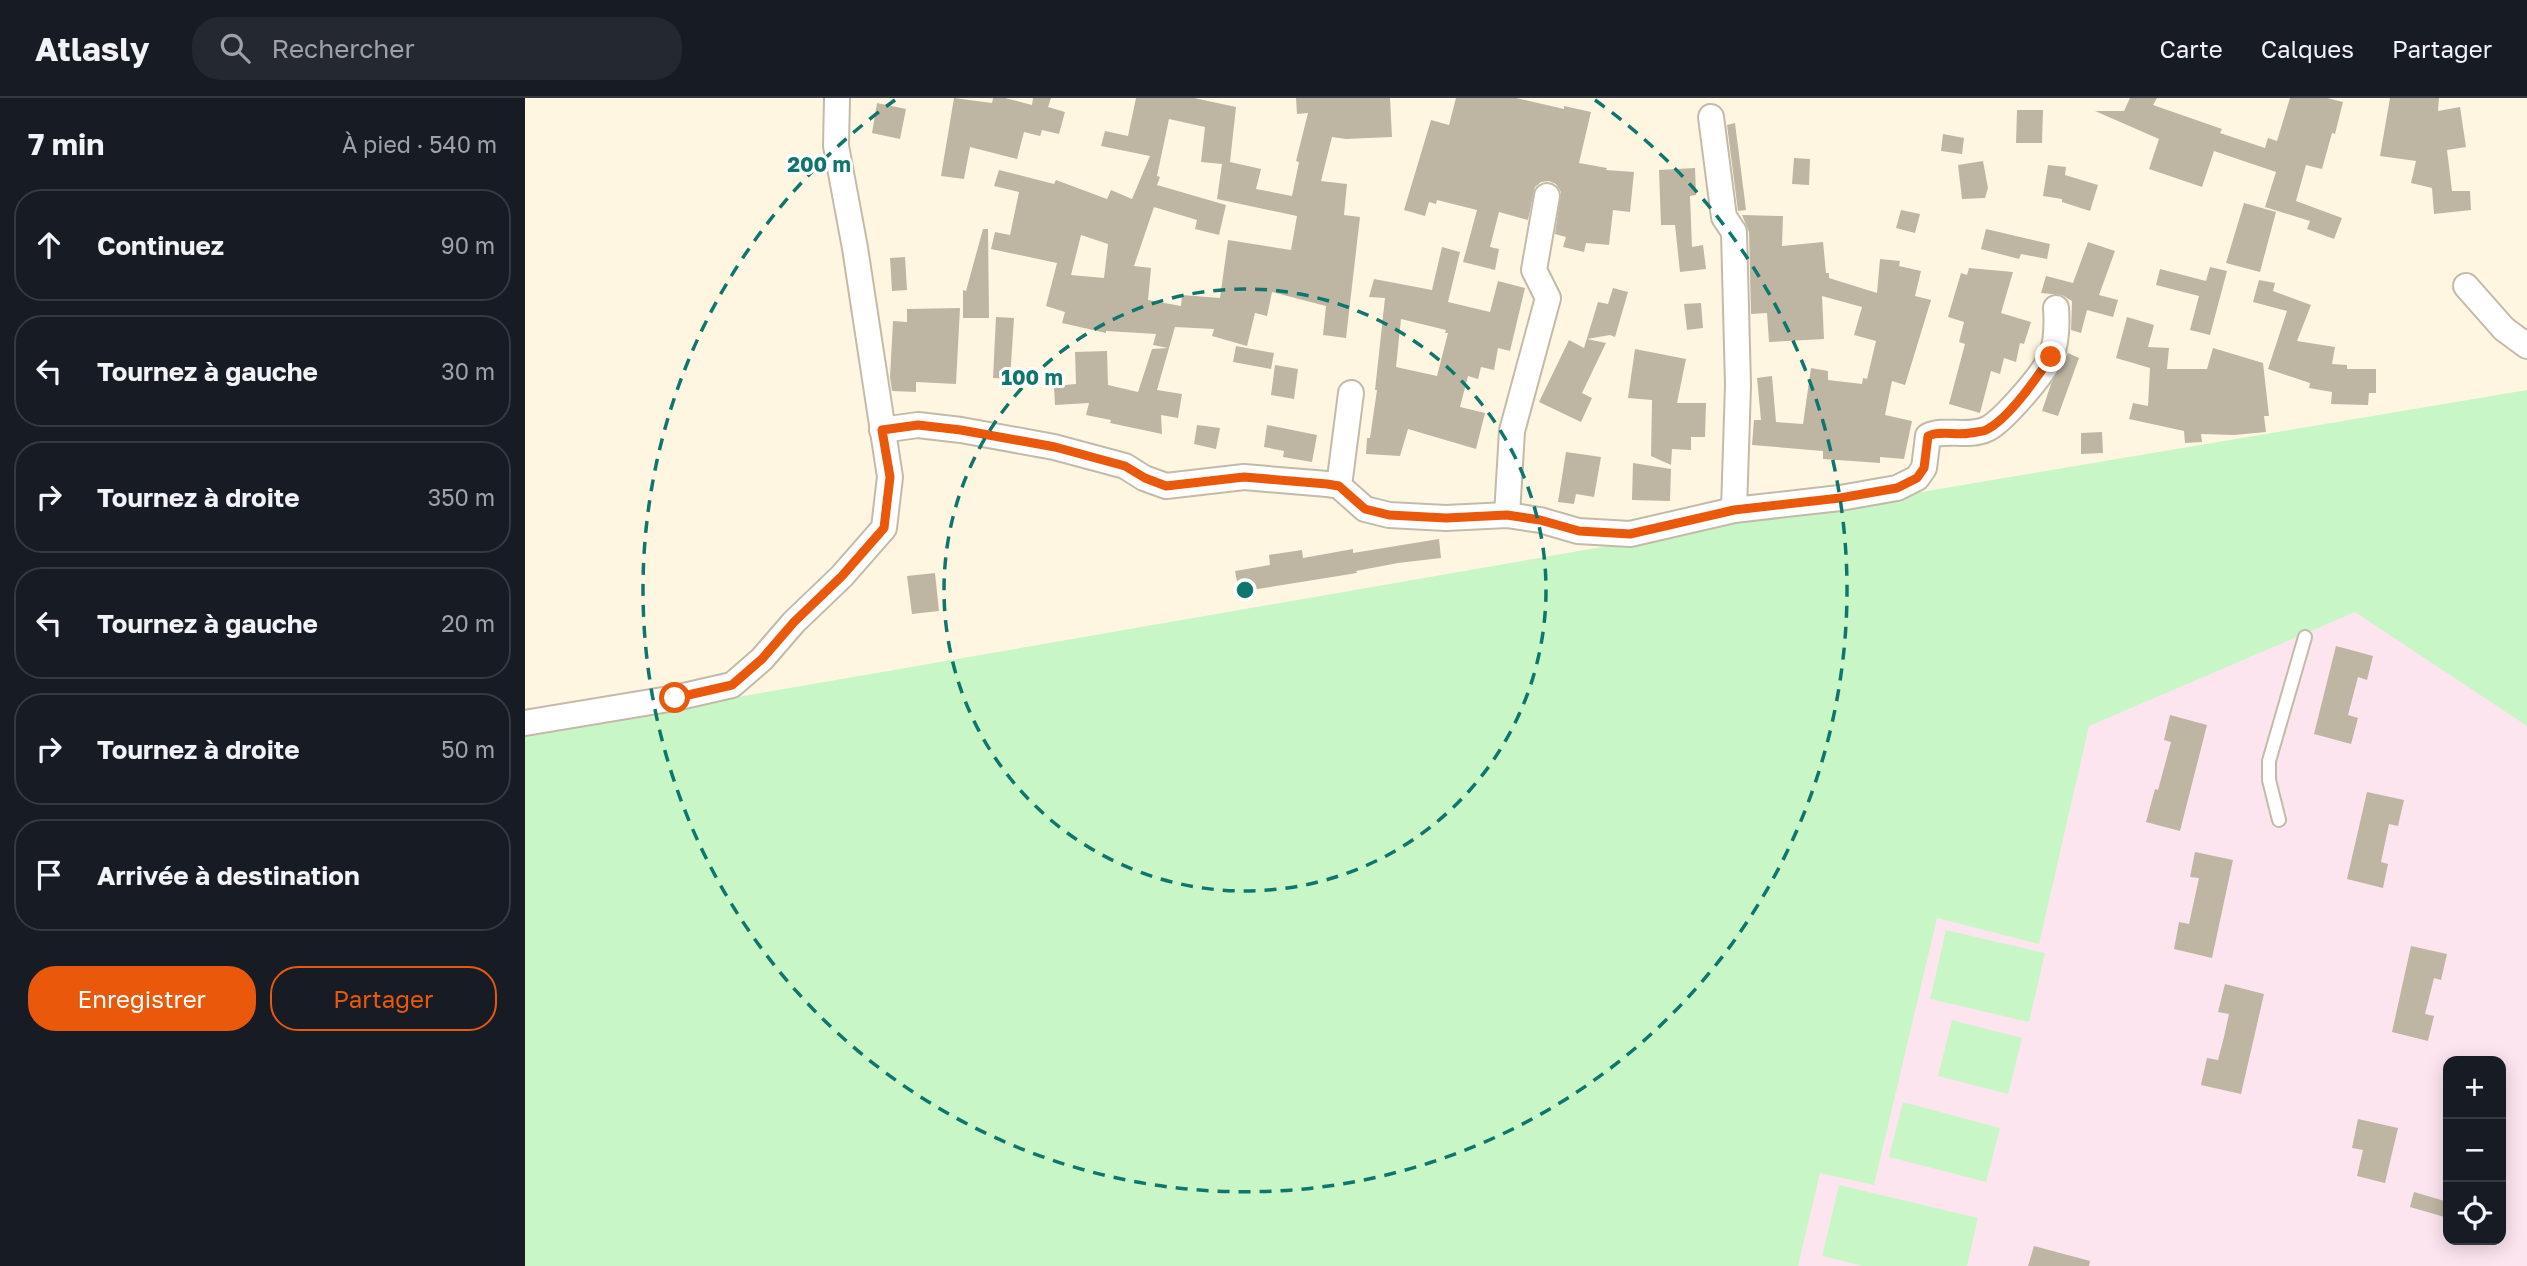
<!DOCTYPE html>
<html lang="fr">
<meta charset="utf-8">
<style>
body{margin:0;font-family:"Golos Text",sans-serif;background:#242831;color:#f1f3f6}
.controls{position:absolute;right:21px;bottom:21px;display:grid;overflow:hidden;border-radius:14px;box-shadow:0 4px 18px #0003}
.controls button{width:63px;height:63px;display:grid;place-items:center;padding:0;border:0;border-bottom:2px solid #363941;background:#171b24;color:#f1f3f6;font:35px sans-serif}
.stop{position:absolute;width:21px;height:21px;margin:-16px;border:5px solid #ea580c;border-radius:50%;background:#fff}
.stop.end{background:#ea580c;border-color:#fff;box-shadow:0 2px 7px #0008}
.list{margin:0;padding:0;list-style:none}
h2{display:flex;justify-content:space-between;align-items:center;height:91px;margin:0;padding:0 28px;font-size:30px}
h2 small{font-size:23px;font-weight:400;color:#9ea1a6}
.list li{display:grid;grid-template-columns:46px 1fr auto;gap:21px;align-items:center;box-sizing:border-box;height:112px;margin:0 14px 14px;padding:0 14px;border:2px solid #363941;border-radius:28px}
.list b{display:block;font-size:26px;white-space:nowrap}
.list em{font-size:23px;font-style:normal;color:#9ea1a6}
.actions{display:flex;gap:14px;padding:21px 28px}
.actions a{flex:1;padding:16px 0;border:2px solid #ea580c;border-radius:28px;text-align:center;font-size:24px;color:#ea580c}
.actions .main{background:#ea580c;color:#fff}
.icon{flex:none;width:38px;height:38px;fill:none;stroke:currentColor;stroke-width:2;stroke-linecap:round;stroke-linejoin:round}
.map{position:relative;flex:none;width:2002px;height:1168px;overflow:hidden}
header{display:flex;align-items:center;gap:42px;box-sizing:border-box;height:98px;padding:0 35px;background:#171b24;border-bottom:2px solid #363941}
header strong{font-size:33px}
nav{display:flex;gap:38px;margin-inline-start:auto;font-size:24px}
.search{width:490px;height:63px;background:#242831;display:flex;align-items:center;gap:18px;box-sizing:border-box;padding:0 24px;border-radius:28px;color:#9ea1a6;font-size:26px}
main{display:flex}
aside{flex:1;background:#171b24}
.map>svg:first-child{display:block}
.education{fill:#fde5f0;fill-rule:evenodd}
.green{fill:#c9f6c7}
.building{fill:#beb5a3;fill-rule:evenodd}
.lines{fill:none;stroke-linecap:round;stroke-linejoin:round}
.lane-casing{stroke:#c3baa8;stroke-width:16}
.street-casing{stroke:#c3baa8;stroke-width:28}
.lane{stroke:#fff;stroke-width:12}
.street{stroke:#fff;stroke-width:24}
.route{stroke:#ea580c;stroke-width:9}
.ring{fill:none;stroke:#0f766e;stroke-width:3.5;stroke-dasharray:12 9}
.centre{fill:#0f766e;stroke:#fff;stroke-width:3.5}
.ring-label{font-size:21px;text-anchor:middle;font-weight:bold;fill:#0f766e;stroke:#fff;stroke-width:6;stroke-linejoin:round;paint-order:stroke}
</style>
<header>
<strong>Atlasly</strong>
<div class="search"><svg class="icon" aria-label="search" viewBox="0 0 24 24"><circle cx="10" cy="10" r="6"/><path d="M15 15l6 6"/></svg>Rechercher</div>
<nav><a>Carte</a><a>Calques</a><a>Partager</a></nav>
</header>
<main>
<aside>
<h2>7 min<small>À pied · 540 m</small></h2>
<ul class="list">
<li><svg class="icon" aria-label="ahead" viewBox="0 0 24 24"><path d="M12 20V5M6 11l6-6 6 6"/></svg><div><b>Continuez</b></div><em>90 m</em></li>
<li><svg class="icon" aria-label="left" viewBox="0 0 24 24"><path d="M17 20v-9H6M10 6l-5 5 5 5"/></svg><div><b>Tournez à gauche</b></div><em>30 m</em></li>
<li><svg class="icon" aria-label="right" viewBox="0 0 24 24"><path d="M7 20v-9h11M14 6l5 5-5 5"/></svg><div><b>Tournez à droite</b></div><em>350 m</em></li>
<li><svg class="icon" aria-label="left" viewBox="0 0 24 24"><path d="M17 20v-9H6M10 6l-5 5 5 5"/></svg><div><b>Tournez à gauche</b></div><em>20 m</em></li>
<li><svg class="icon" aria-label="right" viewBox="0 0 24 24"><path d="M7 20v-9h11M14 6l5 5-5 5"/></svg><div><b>Tournez à droite</b></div><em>50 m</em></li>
<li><svg class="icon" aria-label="arrive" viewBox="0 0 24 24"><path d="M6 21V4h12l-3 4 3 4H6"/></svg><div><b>Arrivée à destination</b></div></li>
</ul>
<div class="actions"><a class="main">Enregistrer</a><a>Partager</a></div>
</aside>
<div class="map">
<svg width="2002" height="1168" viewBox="0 0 2002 1168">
<rect width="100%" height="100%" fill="#fff6e2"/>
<path class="education" d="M2002,292V1168H0ZM1923,963H1976V1142H1923Z"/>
<g class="green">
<path d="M2002,292V628L1830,514L1564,628L1514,846L1412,820L1349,1087L1295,1075L1273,1168H0V636L1313,408Z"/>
<path d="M1421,832L1520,855L1504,924L1405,901Z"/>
<path d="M1427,922L1497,940L1483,996L1413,978Z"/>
<path d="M1378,1004L1475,1030L1461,1084L1364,1059Z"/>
<path d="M1314,1087L1453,1120L1442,1168H1338L1297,1158Z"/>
</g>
<g class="building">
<path d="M429,0L467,5L468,0H480L507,7L508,0H526L523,9L540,14L534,36L517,32L515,38L499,34L492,61L445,49L439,81L416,78Z"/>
<path d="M611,0H669L711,9L705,64L736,71L731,91L767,98L774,64L771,63L783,15L772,16L771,0H865L867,39L821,41L807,39L796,83L822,86L819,117L835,119L821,240L798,237L801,208L747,194L742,218L730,215L722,248L687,238L689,231L650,229L632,292L657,296L653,320L636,317L637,336L585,325L586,322L561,317L564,305L530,307L529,288L551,286L550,254L582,253L583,287L613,294L627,251L643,250L628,247L631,236L581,233V235L537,225L540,214L521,208L532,165L466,151L470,134L485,137L494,94L469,88L474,72L529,86L531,82L582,101L586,92L607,101L625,58L576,48L580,33L603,38ZM644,21L680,29L676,64L697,66L692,101L772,118L766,152L703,142L695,200L657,197L656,208L623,202L626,170L609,168L629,109L672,122L670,131L694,137L701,107L632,87L635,79L632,78ZM556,137L583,146L579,180L546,177Z"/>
<path d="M931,0H991L1039,11V8L1066,14L1054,65L1082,70L1081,72L1109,74L1105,114L1088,112L1084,147L1061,145L1059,154L1038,149L1041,139L1030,136L1036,94L1031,86L1024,83L1016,84L1010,89L1003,122L974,114L965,149L974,151L970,172L938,164L952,112L912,102L911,106L904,104L900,118L879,112L906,22L924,27Z"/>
<path d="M1605,0H1632L1628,7L1697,31L1695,35L1740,50L1743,40L1752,43L1765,0H1802L1818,4L1810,36L1807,35L1797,71L1781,67L1771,103L1817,120L1809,141L1782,131L1785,123L1740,109L1751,74L1689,53L1677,89L1624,71L1634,41L1570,13H1599Z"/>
<path d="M1865,0H1914L1913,13L1935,9L1941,49L1922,52L1927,93H1945L1946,112L1909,116L1907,90L1886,85L1891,63L1855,58Z"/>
<path d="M352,5L381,11L375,41L347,35Z"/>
<path d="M1492,12H1518L1517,45H1491Z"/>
<path d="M1210,25L1221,112L1213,113L1202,27Z"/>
<path d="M1418,36L1439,40L1437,56L1416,53Z"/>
<path d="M1269,60L1285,61L1284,87L1267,86Z"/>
<path d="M1458,63L1463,90L1460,100L1437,101L1433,67Z"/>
<path d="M1523,67L1541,69L1540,77L1573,87L1565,113L1537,104V101L1518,98Z"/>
<path d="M1170,70L1171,97L1165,98L1167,149L1178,147L1181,171L1155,174L1150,127H1136L1134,72Z"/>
<path d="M1719,105L1751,114L1735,174L1701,165Z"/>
<path d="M1376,112L1395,116L1390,135L1371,130Z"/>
<path d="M1217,117L1258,118L1257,148L1298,144L1301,175H1304V180L1352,195L1355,161L1375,163L1374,168L1396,173L1390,198L1406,202L1380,287L1367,283L1360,317L1387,323L1379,361L1355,359V365L1298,361V353L1227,347L1229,322H1236L1232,280L1247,278L1251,324L1278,326L1286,270L1303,273V282L1337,286L1338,280L1342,281L1351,243L1329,237L1337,209L1297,198L1299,241L1244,244L1242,215L1226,216L1224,134Z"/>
<path d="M458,131H463L464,220H438V192L441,193Z"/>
<path d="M1461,131L1525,146L1522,161L1496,156L1494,161L1456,151Z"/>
<path d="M1563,144L1590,153L1574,197L1593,202L1588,219L1562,212L1556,235L1546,232L1547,203L1537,197L1516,195L1521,178L1548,185Z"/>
<path d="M917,149L935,154L923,204L965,214L973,183L1000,190L985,253L973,250L969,272L956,269L953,281L943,278L935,309L960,315L951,351L883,331L875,358L841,356L842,340H845L852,292H850L860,200L844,199L849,181L907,192ZM876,221L921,232L920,235H923L912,278L871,269Z"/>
<path d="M380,159L382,192L367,193L365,160Z"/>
<path d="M1685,169L1702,173L1685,237L1665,232L1674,198L1631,187L1635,171L1681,183Z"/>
<path d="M1444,170L1488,174L1476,215L1506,224L1499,246L1495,245L1491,264L1479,260L1475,276L1466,273L1455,315L1424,306L1440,246L1434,244L1439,224L1423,219L1436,175L1442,177Z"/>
<path d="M1734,182L1750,185L1748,193L1786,207L1772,243L1810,249L1807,266L1822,267V271H1851V295H1844L1843,307L1806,306L1807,294L1784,290L1785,285L1743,271L1762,213L1728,204Z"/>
<path d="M1088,190L1103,194L1090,239L1085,237L1062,241L1081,245L1057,295L1067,300L1056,324L1014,304L1044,242L1059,250L1073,204L1083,206Z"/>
<path d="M1176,205L1178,230L1162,232L1159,206Z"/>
<path d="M435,210L431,286L391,284V294L367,293L365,279L368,223L382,224V211Z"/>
<path d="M471,219L489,220L485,281L468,280Z"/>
<path d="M1602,219L1629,227L1623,249L1644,250L1642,271H1682L1688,250L1738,265L1744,318H1739L1741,334L1709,337L1676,336L1677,344L1660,345L1659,333L1604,321L1608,305L1623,308L1625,270L1591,260Z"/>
<path d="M711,248L749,255L746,271L708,264Z"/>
<path d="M1110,251L1161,261L1152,305H1181L1180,339H1166V352L1147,351L1146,367L1126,358L1127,302L1103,300Z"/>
<path d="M1543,255L1554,260L1533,318L1517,313L1526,286Z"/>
<path d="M750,267L773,271L769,301L746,297Z"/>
<path d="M672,327L695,330L691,351L669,346Z"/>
<path d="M742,327L792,337L787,364L758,359L759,353L739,349Z"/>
<path d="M1577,334L1578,355L1556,356V335Z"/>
<path d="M1041,354L1076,359L1069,399L1051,396L1049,406L1033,404Z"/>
<path d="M1108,365L1146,371L1145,403L1107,402Z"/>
<path d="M914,441L916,460L873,465L831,473L832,475L714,494L710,473L745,467L744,457L777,452L778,460L828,451V455Z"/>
<path d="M410,475L414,513L387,516L382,478Z"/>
<path d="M1811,548L1848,558L1842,582L1833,579L1823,617L1833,620L1826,646L1789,636Z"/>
<path d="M1645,617L1682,627L1655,733L1621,724L1630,691L1633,692L1646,644L1639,642Z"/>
<path d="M1842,694L1879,702L1873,728L1864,726L1856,764L1863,766L1858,790L1822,781Z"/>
<path d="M1670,754L1708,762L1687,860L1649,851L1654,824L1664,826L1674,780L1665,779Z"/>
<path d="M1886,848L1922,856L1916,882L1909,880L1900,916L1909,918L1903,943L1867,934Z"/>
<path d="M1700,886L1739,896L1716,996L1676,987L1682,960L1693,962L1699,939L1704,916L1693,914Z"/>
<path d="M1833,1021L1873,1030L1860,1085L1832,1078L1838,1052L1827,1050Z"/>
<path d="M1889,1094L1923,1104V1120L1885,1109Z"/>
<path d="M1509,1148L1565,1163L1564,1168H1503Z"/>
</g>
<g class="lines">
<defs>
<path id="lane" d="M1754,722L1744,682V663L1780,539"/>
<g id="street">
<path d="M1186,19L1199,119L1209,134L1213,287L1209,412"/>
<path d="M1941,188L1979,231L2002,248"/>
<path d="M357,332L393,327L436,332L529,349L600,368L619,380L641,388L719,379L802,386L814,388L840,411L864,417L921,420L982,417L1015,422L1053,433L1105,436L1209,412L1315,400L1372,390L1392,380L1399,370L1403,338C1420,330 1443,340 1462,331C1477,324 1520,275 1526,258C1532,244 1532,225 1531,210"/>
<path d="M814,388L826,295"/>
<path d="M982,417L987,333L1023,200L1009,172L1022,98"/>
<path d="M0,625L150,600L207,587L237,561L269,524L317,478L359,430L365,379L330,150L311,48L312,0"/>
</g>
</defs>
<use href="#lane" class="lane-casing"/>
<use href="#street" class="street-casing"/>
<use href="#lane" class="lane"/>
<use href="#street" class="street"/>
</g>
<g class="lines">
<path class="route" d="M150,600L207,587L237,561L269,524L317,478L359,430L365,379L357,332L393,327L436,332L530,349L600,368L620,380L641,388L719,379L802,386L814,388L840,411L864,417L921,420L982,417L1015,422L1054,433L1105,436L1209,412L1315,400L1372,390L1392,380L1399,370L1403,338C1416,332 1431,338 1445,335C1450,334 1457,334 1461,332C1484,321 1512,279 1526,259"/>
</g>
<g class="ring">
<circle cx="720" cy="492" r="301"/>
<path d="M1070 2A602 602 0 1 1 370 2"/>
</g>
<circle cx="720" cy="492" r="10" class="centre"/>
<g class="ring-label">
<text x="294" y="74">200 m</text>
<text x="507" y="287">100 m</text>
</g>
</svg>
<div class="controls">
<button>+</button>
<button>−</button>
<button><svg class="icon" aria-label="locate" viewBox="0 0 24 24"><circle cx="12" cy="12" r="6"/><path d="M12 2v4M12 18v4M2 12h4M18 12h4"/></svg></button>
</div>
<div class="stop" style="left:150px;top:600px"></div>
<div class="stop end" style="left:1526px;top:259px"></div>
</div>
</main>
